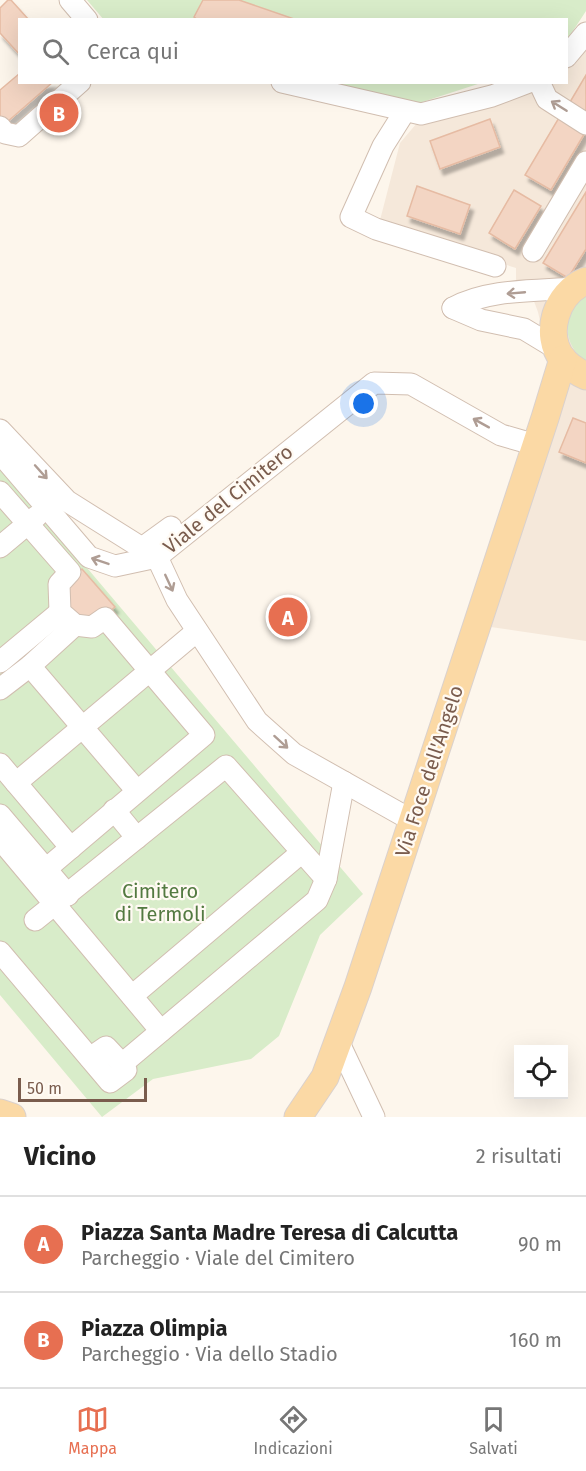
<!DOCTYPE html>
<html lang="it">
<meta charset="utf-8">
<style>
body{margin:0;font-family:"Fira Sans",sans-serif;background:#f6f6f6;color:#222}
.controls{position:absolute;right:18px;bottom:18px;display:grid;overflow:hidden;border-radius:0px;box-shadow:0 6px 24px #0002}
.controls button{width:54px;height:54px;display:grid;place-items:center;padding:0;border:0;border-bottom:2px solid #e0e0e0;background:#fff;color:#222;font:30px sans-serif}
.scale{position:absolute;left:18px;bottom:15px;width:129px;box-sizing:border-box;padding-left:6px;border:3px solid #7a5c4d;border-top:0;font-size:16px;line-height:21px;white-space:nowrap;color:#7a5c4d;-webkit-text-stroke:4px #fffaf3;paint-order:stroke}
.you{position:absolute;left:364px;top:404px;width:21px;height:21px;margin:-15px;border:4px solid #fff;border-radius:50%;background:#1a73e8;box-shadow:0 0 0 9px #1a73e833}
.badge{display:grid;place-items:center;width:39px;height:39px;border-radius:50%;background:#e76f51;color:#fff;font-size:20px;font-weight:700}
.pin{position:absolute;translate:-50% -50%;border:3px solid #fff;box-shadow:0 2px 6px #0006}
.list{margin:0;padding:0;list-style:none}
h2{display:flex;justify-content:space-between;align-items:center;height:78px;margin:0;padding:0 24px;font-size:26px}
h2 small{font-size:20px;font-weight:400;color:#767676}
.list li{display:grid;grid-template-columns:39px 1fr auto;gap:18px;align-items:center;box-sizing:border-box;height:96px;padding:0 24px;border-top:2px solid #e0e0e0}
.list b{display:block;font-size:22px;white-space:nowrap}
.list p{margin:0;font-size:20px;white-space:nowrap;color:#767676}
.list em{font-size:20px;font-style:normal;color:#767676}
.icon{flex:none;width:33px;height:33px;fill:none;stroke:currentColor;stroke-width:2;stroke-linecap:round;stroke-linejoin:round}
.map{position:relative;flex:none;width:586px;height:1117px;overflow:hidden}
.search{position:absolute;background:#fff;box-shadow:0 6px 24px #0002;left:18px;right:18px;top:18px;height:66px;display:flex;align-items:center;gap:15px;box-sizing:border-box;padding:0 21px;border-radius:0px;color:#767676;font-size:22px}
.sheet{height:270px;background:#fff}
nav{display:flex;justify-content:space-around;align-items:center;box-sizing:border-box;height:84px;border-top:2px solid #e0e0e0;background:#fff;font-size:16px;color:#767676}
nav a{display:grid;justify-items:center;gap:3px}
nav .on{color:#e76f51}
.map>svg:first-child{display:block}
.residential{fill:#f5e8da}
.green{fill:#d8ecc9}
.building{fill:#f3d5c3;stroke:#e6bba3;stroke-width:1.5;filter:url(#shadow)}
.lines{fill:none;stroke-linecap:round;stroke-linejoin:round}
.minor-casing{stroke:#d1beb0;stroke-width:23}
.major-casing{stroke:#dad1cd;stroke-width:29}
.minor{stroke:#fff;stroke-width:21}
.major{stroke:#fbd9a5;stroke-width:27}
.oneway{stroke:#af9d94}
.labels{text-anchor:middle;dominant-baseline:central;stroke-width:4.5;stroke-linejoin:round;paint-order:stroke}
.street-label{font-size:20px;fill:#7a5c4d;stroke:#fffaf3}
.park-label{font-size:20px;fill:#537a41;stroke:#fffaf3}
</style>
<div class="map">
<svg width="586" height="1117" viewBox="0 0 586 1117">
<defs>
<filter id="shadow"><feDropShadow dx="3.5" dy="6" stdDeviation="1.5" flood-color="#0004"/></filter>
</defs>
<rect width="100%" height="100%" fill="#fdf6ec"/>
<path class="residential" d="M586,39V641L477,625L560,408L538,312L526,280H516V268L379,224L400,143L417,123L550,83L566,82L567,68Z"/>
<g class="green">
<path d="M87,0H586V11L567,40L566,20H104Z"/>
<path d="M331,83H481L413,105Z"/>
<path d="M586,296V362C563,346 559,310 586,296Z"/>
<path d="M0,465L363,894L320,935L279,1036L251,1059L153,1079L102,1117L0,995Z"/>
</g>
<g class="building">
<path d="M8,0H11L29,20H20V55L0,33V8Z"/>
<path d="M203,0H239L297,20H198L194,17Z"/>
<path d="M20,73V82H53L6,123L0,116V90Z"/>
<path d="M586,75V112L570,102Z"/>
<path d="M560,116L586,131L551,190L525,175Z"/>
<path d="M490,119L500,147L440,169L430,141Z"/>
<path d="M417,186L470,205L460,234L407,216Z"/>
<path d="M514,190L541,206L515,249L489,233Z"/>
<path d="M586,192V249L568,278L543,263Z"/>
<path d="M573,418L586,423V463L559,452Z"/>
<path d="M82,569L115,607L92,625L64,606L61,587Z"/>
</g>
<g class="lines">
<defs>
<g id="minor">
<path d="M70,0L87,20"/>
<path d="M566,57L586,33"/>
<path d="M282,82L421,114L492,96L529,82"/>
<path d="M539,82L547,99L586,124"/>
<path d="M405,111L383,146L351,217L376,229L495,266"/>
<path d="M0,127L5,133L19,136L80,82"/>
<path d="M533,251L586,162"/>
<path d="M453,308C487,289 535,291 574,288"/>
<path d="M453,308L481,320L524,329L557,349"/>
<path d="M0,430L67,501L153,555"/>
<path d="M0,453L89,557L115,566L157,557"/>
<path d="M0,492L70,572L59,584L60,612L75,625L92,627L105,618L204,735L46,869"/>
<path d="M0,547L37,516"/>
<path d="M142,548L171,527"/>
<path d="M0,662L60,612"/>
<path d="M30,666L137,791"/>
<path d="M0,689L30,666L75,625"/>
<path d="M0,764L71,848"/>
<path d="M16,783L197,631"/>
<path d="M114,810L137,838"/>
<path d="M0,815L68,895"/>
<path d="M413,821L294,754L257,721L177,600L157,557L374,383L411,384L501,435L536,445"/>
<path d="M0,839L161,1031"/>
<path d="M35,920L226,766L326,879"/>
<path d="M0,952L110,1082L126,1070L122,1064"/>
<path d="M132,996L302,852"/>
<path d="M338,1041L374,1117"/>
<path d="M90,1058L106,1047L122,1064L317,900L326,879L344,782"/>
</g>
<g id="major">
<path d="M586,281C556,293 543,334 563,360C570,367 577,372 586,376"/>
<path d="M0,1113L12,1117"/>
<path d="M298,1117L325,1077L358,987L545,418L563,359"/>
</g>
</defs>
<use href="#minor" class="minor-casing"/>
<use href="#major" class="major-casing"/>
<use href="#minor" class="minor"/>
<use href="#major" class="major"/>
</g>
<defs><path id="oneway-shaft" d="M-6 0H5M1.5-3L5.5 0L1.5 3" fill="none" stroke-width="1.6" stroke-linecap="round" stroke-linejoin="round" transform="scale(1.5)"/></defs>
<g class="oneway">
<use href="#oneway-shaft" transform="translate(559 106) rotate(-148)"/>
<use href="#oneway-shaft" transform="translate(516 293) rotate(175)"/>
<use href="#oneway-shaft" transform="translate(481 423) rotate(-151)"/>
<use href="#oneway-shaft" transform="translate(41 472) rotate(48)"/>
<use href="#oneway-shaft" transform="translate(100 561) rotate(-161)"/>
<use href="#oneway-shaft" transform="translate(169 583) rotate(65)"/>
<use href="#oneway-shaft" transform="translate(281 742) rotate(42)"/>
</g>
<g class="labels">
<g class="street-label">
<text transform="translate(228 499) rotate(-39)">Viale del Cimitero</text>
<text transform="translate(429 771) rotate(-72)">Via Foce dell'Angelo</text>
</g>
<g class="park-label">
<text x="160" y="891">Cimitero<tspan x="160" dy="23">di Termoli</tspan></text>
</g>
</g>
</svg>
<div class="controls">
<button><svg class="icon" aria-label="locate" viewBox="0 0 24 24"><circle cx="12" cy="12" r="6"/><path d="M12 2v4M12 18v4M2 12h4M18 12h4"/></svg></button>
</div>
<div class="scale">50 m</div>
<div class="you"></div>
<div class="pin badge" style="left:288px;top:617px">A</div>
<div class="pin badge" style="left:59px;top:113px">B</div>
<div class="search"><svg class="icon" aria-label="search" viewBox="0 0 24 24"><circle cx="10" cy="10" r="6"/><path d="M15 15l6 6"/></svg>Cerca qui</div>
</div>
<section class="sheet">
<h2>Vicino<small>2 risultati</small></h2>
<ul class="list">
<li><span class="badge">A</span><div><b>Piazza Santa Madre Teresa di Calcutta</b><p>Parcheggio · Viale del Cimitero</p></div><em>90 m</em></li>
<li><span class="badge">B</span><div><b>Piazza Olimpia</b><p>Parcheggio · Via dello Stadio</p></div><em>160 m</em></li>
</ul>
</section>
<nav>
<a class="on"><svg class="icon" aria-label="map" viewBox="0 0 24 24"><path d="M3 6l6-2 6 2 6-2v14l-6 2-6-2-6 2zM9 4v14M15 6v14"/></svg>Mappa</a>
<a><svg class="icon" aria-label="directions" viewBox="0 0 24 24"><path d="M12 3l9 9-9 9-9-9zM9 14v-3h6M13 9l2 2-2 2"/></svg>Indicazioni</a>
<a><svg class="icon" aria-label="saved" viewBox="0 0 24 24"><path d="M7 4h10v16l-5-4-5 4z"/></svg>Salvati</a>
</nav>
